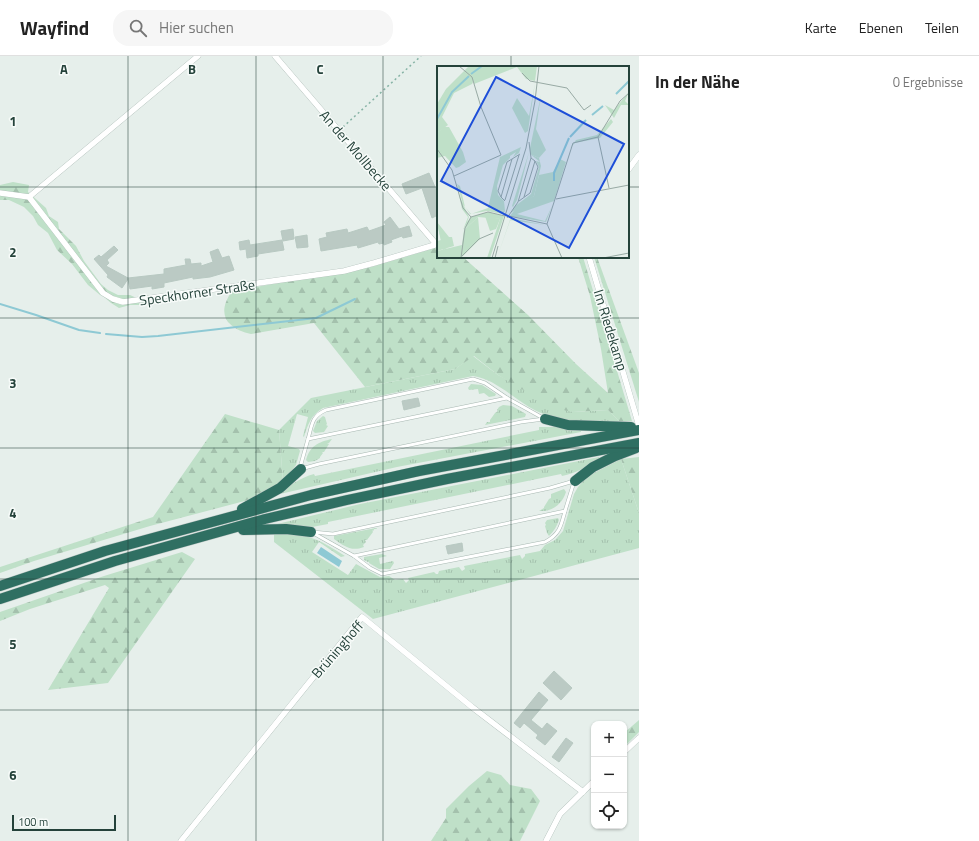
<!DOCTYPE html>
<html lang="de">
<meta charset="utf-8">
<style>
body{margin:0;font-family:"Titillium Web",sans-serif;background:#f6f6f6;color:#222}
.controls{position:absolute;right:12px;bottom:12px;display:grid;overflow:hidden;border-radius:8px;box-shadow:0 1px 3px #0004}
.controls button{width:36px;height:36px;display:grid;place-items:center;padding:0;border:0;border-bottom:1px solid #e0e0e0;background:#fff;color:#222;font:20px sans-serif}
.scale{position:absolute;left:12px;bottom:10px;width:104px;box-sizing:border-box;padding-left:4px;border:2px solid #24423a;border-top:0;font-size:11px;line-height:14px;white-space:nowrap;color:#24423a;-webkit-text-stroke:3px #f7fbf9;paint-order:stroke}
.list{margin:0;padding:0;list-style:none}
h2{display:flex;justify-content:space-between;align-items:center;height:52px;margin:0;padding:0 16px;font-size:17px}
h2 small{font-size:13px;font-weight:400;color:#767676}
.icon{flex:none;width:22px;height:22px;fill:none;stroke:currentColor;stroke-width:2;stroke-linecap:round;stroke-linejoin:round}
.map{position:relative;flex:none;width:639px;height:785px;overflow:hidden}
header{display:flex;align-items:center;gap:24px;box-sizing:border-box;height:56px;padding:0 20px;background:#fff;border-bottom:1px solid #e0e0e0}
header strong{font-size:19px}
nav{display:flex;gap:22px;margin-inline-start:auto;font-size:14px}
.search{width:280px;height:36px;background:#f6f6f6;display:flex;align-items:center;gap:10px;box-sizing:border-box;padding:0 14px;border-radius:16px;color:#767676;font-size:15px}
main{display:flex}
aside{flex:1;background:#fff}
.map>svg:first-child{display:block}
.grass{fill:url(#grass-tufts)}
.forest{fill:url(#forest-firs)}
.water{fill:#8ec9d4}
.lines{fill:none;stroke-linecap:round;stroke-linejoin:round}
.stream{stroke:#8ec9d4;stroke-width:2}
.building{fill:#bbcac4;stroke:#b8c9c2}
.service-casing{stroke:#a8b8b2;stroke-width:4}
.minor-casing{stroke:#a8b8b2;stroke-width:6}
.motorway-casing{stroke:#c2cac8;stroke-width:11}
.path{stroke:#86b3a5;stroke-width:1.5;stroke-dasharray:2 3;stroke-linecap:butt}
.service{stroke:#fff;stroke-width:3}
.minor{stroke:#fff;stroke-width:5.5}
.motorway{stroke:#2f6f62;stroke-width:10}
.grid{fill:none;stroke:#24423a;stroke-width:1;stroke-opacity:0.55}
.labels{text-anchor:middle;dominant-baseline:central;stroke-width:3;stroke-linejoin:round;paint-order:stroke}
.street-label{font-size:14px;fill:#24423a;stroke:#f7fbf9}
.inset-river{fill:none;stroke:#8ec9d4;stroke-width:2}
.inset-road{fill:none;stroke:#98aaa4;stroke-width:1}
.view{fill:#1d4ed8;fill-opacity:0.15;stroke:#1d4ed8;stroke-width:2}
.inset-edge{fill:none;stroke:#24423a;stroke-width:2}
.grid-label{font-size:13px;text-anchor:middle;font-weight:bold;fill:#24423a;stroke:#f7fbf9;stroke-width:3;stroke-linejoin:round;paint-order:stroke}
</style>
<header>
<strong>Wayfind</strong>
<div class="search"><svg class="icon" aria-label="search" viewBox="0 0 24 24"><circle cx="10" cy="10" r="6"/><path d="M15 15l6 6"/></svg>Hier suchen</div>
<nav><a>Karte</a><a>Ebenen</a><a>Teilen</a></nav>
</header>
<main>
<div class="map">
<svg width="639" height="785" viewBox="0 0 639 785">
<defs>
<pattern id="grass-tufts" width="24" height="20" patternUnits="userSpaceOnUse"><rect width="24" height="20" fill="#bfe0c8"/><path d="M3 7l-1-3M5 7V3M7 7l1-3M15 17l-1-3M17 17v-4M19 17l1-3" fill="none" stroke="#a4c1ad"/></pattern>
<pattern id="forest-firs" width="22" height="20" patternUnits="userSpaceOnUse"><rect width="22" height="20" fill="#bfe0c8"/><path d="M5 1l3.5 6h-7zM16 11l3.5 6h-7z" fill="#a4c1ad"/></pattern>
</defs>
<rect width="100%" height="100%" fill="#e6efeb"/>
<g class="grass">
<path d="M473,300L498,319L573,356L608,354L619,365C588,369 556,367 529,351C511,340 494,323 473,320L323,352C311,359 308,368 304,381L303,380L308,361L297,358L288,390L299,393L300,395L296,409L283,425L279,374L311,342L455,313Z"/>
<path d="M471,328L482,329L496,338L495,340L489,341L484,337L479,338L478,333L469,334L468,332Z"/>
<path d="M503,349L512,350L526,358L525,361L485,369L487,366H490V364L495,357L498,355L497,354L499,351Z"/>
<path d="M323,360L325,361L327,368L326,369L328,370L324,376L315,377L313,375L317,365Z"/>
<path d="M539,371H557L581,375V376L397,411L280,438C291,428 300,422 314,418L315,420L539,374Z"/>
<path d="M332,383L329,387H327L329,388L324,396H322L323,397L320,401V402L315,405L308,406L306,404C310,390 318,386 332,383Z"/>
<path d="M599,401V403C587,411 576,417 562,420L561,418L328,466V468L307,472L273,469L360,448Z"/>
<path d="M621,403L639,457V492L373,563L274,486V478C306,476 319,483 345,500L341,501L319,486L312,496L348,519L356,508L380,521L389,520L395,524L403,523L406,527L409,524L408,522L434,516L436,518H438L439,515L459,511L462,515L465,513L464,510L520,499L522,503L525,500V498L540,495L545,489L555,484L563,475L574,438L578,431L584,424L590,419Z"/>
<path d="M564,433L566,436C562,448 553,456 539,455L544,452V451L549,443L551,442V438Z"/>
<path d="M558,462L559,464C557,470 554,475 549,480L547,477L545,470L546,469L545,467L547,464Z"/>
<path d="M375,472L373,475L372,474L373,476L367,484H365L366,486L363,489L364,491C351,496 344,490 334,483V480L376,472L377,473Z"/>
<path d="M382,498L387,500L379,502L380,508L393,505L394,507L390,513H379L369,507V506H368L364,504V501Z"/>
</g>
<g class="forest">
<path d="M13,126L29,129L28,136L46,152L49,160L58,166L59,173L76,190L84,205L101,228L108,234L118,239H130L152,249H130L119,252L111,247L104,241L100,239L88,229L72,208L57,194L48,177L38,169L33,160L24,151L9,144H0V129Z"/>
<path d="M438,191V201H463L528,259L576,308L608,337L601,293L590,240L578,201H583L632,365H619L608,354L573,356L554,352L498,319L474,300L455,313L365,331L314,267L251,278C226,272 216,258 232,235L371,211Z"/>
<path d="M594,201H597L639,317V346Z"/>
<path d="M225,358L279,374L283,425L256,442L150,470L34,505L0,517V511L153,461Z"/>
<path d="M639,401V457L621,403Z"/>
<path d="M182,496L195,503L108,627L48,634L109,532L105,529L30,553L0,565V556L104,520Z"/>
<path d="M639,664V676L624,691V677Z"/>
<path d="M487,715L501,719L510,729L531,733L540,745L520,785H431L446,762V753L469,730Z"/>
</g>
<path class="water" d="M321,491L342,505L339,511L317,497Z"/>
<g class="lines">
<g class="stream">
<path d="M0,248L36,259L79,274L100,277"/>
<path d="M106,278L142,281L158,280L316,262L355,243"/>
</g>
</g>
<g class="building">
<path d="M429,117L438,138V159L432,162L422,132L406,138L402,128Z"/>
<path d="M390,161L399,173L409,170L412,180L403,182L402,180L391,184L392,186L384,189V187L379,188L378,186L358,192L357,189L321,195L319,183L327,181L326,177L347,173L348,177L367,171L369,175L386,169L384,166Z"/>
<path d="M293,173L294,183L283,185L281,175Z"/>
<path d="M307,179L308,191L297,192L295,181Z"/>
<path d="M249,184L250,189L282,184L284,194L258,198V200L247,202L246,193L240,194L239,186Z"/>
<path d="M114,190L118,194L107,204L109,207L106,210L128,222L164,218V213L186,209L185,203H190L191,208L201,207V210L213,206L210,196L218,193L222,202L229,200L234,214L210,221L193,223V221L164,227V231L152,233V230L130,233L128,223L122,232L107,221L108,219L94,203L99,199L101,201Z"/>
<path d="M418,342L420,350L404,354L402,345Z"/>
<path d="M462,487L463,495L448,498L446,490Z"/>
<path d="M554,615L572,632L561,644L543,627Z"/>
<path d="M539,636L548,644L531,664L542,673L547,667L557,675L545,689L536,682L538,679L524,667L520,672L514,667Z"/>
<path d="M566,682L573,687L559,706L552,701Z"/>
</g>
<g class="lines">
<defs>
<g id="service">
<path d="M507,342L308,383L301,408V413L319,408L521,366L544,363"/>
<path d="M308,383C312,370 311,360 326,354L473,323L485,327L507,342L543,362"/>
<path d="M313,476L333,478L550,432L574,425"/>
<path d="M313,477L354,500L565,455L574,426"/>
<path d="M354,500L370,512L382,518L545,486C560,478 561,470 565,455"/>
</g>
<g id="minor">
<path d="M275,0L436,188"/>
<path d="M628,114L639,99"/>
<path d="M0,137L29,141L103,237L113,243L123,246L344,215L374,207L438,188"/>
<path d="M29,141L198,0"/>
<path d="M589,201L639,370"/>
<path d="M624,696L639,682"/>
<path d="M181,785L362,561L472,651L583,736"/>
<path d="M546,785L560,758L594,725"/>
</g>
<g id="motorway">
<path d="M545,363L568,369L631,371"/>
<path d="M575,425L593,411L615,400L636,392"/>
<path d="M242,453L280,432L301,413"/>
<path d="M243,474L286,473L311,476"/>
<path d="M0,530L105,495L311,439L419,415L639,374"/>
<path d="M0,543L115,505L265,463L347,444L447,423L639,387"/>
</g>
</defs>
<use href="#service" class="service-casing"/>
<use href="#minor" class="minor-casing"/>
<use href="#motorway" class="motorway-casing"/>
<path class="path" d="M343,71L421,0"/>
<use href="#service" class="service"/>
<use href="#minor" class="minor"/>
<use href="#motorway" class="motorway"/>
</g>
<path class="grid" d="M128,0V785M256,0V785M383,0V785M511,0V11M0,131H438M628,131H639M511,201V785M0,262H639M0,392H639M0,523H639M0,654H639"/>
<g class="labels">
<g class="street-label">
<text transform="translate(356 94) rotate(49)">An der Mollbecke</text>
<text transform="translate(197 236) rotate(-8)">Speckhorner Straße</text>
<text transform="translate(611 274) rotate(73)">Im Riedekamp</text>
<text transform="translate(337 593) rotate(-49)">Brüninghoff</text>
</g>
</g>
<g transform="translate(437 10)">
<rect width="192" height="192" fill="#e6efeb"/>
<path d="M37,0H100L98,15L89,13L80,1L37,18ZM84,81L82,87L76,91L79,86L73,90V92L66,99L60,120L61,129L67,135L68,145L51,142L63,91ZM92,86L80,134L76,141L75,140ZM93,88L102,92L104,100L97,130L74,147L77,141L94,128L102,101L99,95L103,96ZM48,150L63,153L59,163L53,165ZM41,151L43,173L24,192H0V185L25,179L27,164Z" fill="#bfe0c8"/>
<path d="M98,17L91,65L88,67L75,42L80,32L92,50ZM192,26L188,35L192,39H184L177,52L168,39L177,44ZM104,29L99,63L109,84L102,92L93,88V82ZM174,53L176,56L163,72L138,77L133,82L139,74L160,69ZM7,61H12L26,86L29,96L22,101L19,102L8,90L0,92V67ZM123,93L129,96L117,135L80,148L108,155L115,140L109,156L73,150L82,138L97,130L102,109L116,106ZM20,118L23,120L28,141L34,148L51,142L68,145L66,148L50,145L33,148L26,138ZM22,129L32,151L30,156L34,151L51,146L67,150L53,192H50L63,153L41,151L27,164L30,157L26,164L31,151L25,143ZM74,152L108,159L73,154L60,192ZM0,156L12,171H15L17,180L0,185V175L4,174Z" fill="#bfe0c8"/>
<path d="M32,0H56L39,11L35,18L17,27L5,51L11,59L0,67V38L9,23ZM0,157L9,169L10,182L6,184Z" fill="#bfe0c8"/>
<path class="inset-river" d="M34,8L45,0M179,28L192,15M155,49L166,40M0,53L15,26L32,10M133,71L149,54M117,115V107L132,72"/>
<path class="inset-road" d="M85,7L93,15L130,22L147,44L154,39M161,71L172,122M92,76L94,92M0,83L15,104L26,142L34,151M17,110L64,89L44,41L35,11L22,0M64,131L61,125L70,96L75,93M119,133L192,119M68,134L82,89M68,135L64,131L75,93L83,88M82,135L93,127L101,101L98,95M81,136L94,92L98,95L87,131M72,150L110,158M70,152L81,136M25,190L42,173L56,167M24,192L28,162L34,151L51,146L68,150M55,192L89,82L98,35L102,0M58,192L61,180M125,192L110,158L136,77L161,71L183,35L192,27M166,192L192,187"/>
<path class="view" d="M59,11L187,78L132,182L4,115Z"/>
<rect width="192" height="192" class="inset-edge"/>
</g>
<g class="grid-label">
<text x="64" y="18">A</text>
<text x="192" y="18">B</text>
<text x="320" y="18">C</text>
<text x="13" y="70">1</text>
<text x="13" y="201">2</text>
<text x="13" y="332">3</text>
<text x="13" y="462">4</text>
<text x="13" y="593">5</text>
<text x="13" y="724">6</text>
</g>
</svg>
<div class="controls">
<button>+</button>
<button>−</button>
<button><svg class="icon" aria-label="locate" viewBox="0 0 24 24"><circle cx="12" cy="12" r="6"/><path d="M12 2v4M12 18v4M2 12h4M18 12h4"/></svg></button>
</div>
<div class="scale">100 m</div>
</div>
<aside>
<h2>In der Nähe<small>0 Ergebnisse</small></h2>
<ul class="list">
</ul>
</aside>
</main>
